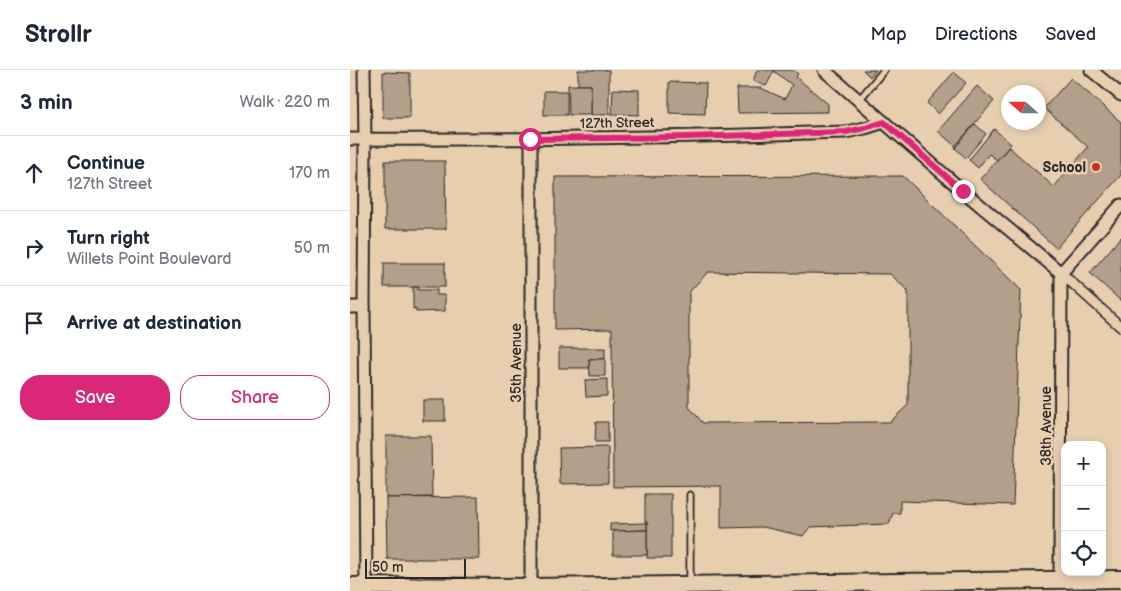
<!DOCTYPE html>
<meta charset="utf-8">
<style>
body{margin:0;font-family:"Balsamiq Sans",sans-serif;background:#f6f6f7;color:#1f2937}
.controls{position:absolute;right:15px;bottom:15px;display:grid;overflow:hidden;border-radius:10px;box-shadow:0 2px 8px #0003}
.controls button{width:45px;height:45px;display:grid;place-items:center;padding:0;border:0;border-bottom:1px solid #e0e1e3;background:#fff;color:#1f2937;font:25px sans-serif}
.compass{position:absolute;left:651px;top:15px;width:45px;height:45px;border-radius:50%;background:#fff;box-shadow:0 2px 8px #0003;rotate:291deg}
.scale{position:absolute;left:15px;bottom:12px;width:101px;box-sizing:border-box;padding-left:5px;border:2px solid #2b2b2b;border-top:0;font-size:14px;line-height:18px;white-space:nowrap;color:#2b2b2b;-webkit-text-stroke:4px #e7ceaf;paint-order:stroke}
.stop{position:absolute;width:15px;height:15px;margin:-11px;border:4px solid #db2777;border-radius:50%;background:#fff}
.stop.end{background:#db2777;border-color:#fff;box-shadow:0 1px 5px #0008}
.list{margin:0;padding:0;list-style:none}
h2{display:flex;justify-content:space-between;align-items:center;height:65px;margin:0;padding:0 20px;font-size:21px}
h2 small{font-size:16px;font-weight:400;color:#747a83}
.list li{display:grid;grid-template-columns:32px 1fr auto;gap:15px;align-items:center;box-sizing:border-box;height:75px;padding:0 20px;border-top:1px solid #e0e1e3}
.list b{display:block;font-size:19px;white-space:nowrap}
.list p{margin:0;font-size:16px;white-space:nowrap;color:#747a83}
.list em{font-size:16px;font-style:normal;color:#747a83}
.actions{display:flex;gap:10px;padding:15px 20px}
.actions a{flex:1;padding:11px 0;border:1px solid #db2777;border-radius:20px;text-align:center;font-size:18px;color:#db2777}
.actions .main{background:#db2777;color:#fff}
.icon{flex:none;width:28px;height:28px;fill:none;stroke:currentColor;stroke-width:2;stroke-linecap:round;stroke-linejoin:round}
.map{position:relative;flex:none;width:771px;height:521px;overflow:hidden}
header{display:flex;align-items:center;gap:30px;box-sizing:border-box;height:70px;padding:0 25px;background:#fff;border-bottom:1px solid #e0e1e3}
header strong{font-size:24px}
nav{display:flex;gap:28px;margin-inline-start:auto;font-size:18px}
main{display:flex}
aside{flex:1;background:#fff}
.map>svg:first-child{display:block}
.building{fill:#b2a08b;stroke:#2b2b2b;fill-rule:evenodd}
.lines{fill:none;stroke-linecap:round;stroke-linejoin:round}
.service-casing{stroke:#2b2b2b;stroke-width:9}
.pedestrian-casing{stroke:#2b2b2b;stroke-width:12}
.minor-casing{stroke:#2b2b2b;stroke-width:15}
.secondary-casing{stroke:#2b2b2b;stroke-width:20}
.motorway-casing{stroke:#2b2b2b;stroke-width:25}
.service{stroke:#e7ceaf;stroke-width:5.5}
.pedestrian{stroke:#e7ceaf;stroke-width:9}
.minor{stroke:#e7ceaf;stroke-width:11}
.secondary{stroke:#e7ceaf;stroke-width:16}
.motorway{stroke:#e7ceaf;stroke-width:21}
.route{stroke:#db2777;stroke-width:6}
.poi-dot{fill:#c8321e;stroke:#e7ceaf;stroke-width:2}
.labels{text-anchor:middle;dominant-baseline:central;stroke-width:5;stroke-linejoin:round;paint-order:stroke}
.street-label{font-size:14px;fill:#2b2b2b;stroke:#e7ceaf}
.poi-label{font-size:14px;font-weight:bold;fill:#2b2b2b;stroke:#e7ceaf;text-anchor:end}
</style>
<header>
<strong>Strollr</strong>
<nav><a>Map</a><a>Directions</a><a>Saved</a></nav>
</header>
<main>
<aside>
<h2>3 min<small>Walk · 220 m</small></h2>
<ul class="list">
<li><svg class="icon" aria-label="ahead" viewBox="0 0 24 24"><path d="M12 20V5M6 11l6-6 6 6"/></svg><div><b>Continue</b><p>127th Street</p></div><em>170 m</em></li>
<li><svg class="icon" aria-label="right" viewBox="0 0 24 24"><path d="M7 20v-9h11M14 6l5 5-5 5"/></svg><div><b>Turn right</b><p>Willets Point Boulevard</p></div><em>50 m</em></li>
<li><svg class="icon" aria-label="arrive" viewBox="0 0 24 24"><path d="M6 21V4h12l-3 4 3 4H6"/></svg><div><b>Arrive at destination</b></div></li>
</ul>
<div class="actions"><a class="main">Save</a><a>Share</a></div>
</aside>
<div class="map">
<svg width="771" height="521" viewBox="0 0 771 521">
<rect width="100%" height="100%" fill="#e7ceaf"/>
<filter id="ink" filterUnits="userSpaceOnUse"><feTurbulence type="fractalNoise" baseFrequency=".02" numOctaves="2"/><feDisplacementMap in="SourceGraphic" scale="10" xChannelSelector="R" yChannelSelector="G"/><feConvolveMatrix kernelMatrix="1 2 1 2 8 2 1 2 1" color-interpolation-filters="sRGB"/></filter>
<g filter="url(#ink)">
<g class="building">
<path d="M228,0H259V45H241V15H228Z"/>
<path d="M407,0H443L448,4L446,7L478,34V42L388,43L387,18H411L435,29L442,15L424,1L416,16L403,11Z"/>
<path d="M513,0H526L520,7Z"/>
<path d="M33,2L60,3V48H33Z"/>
<path d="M604,2L616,13L588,44L577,33Z"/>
<path d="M721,8L771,52V105L706,178L630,109L659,77L704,117L738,77L694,38Z"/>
<path d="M319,12L356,13L355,44L319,43Z"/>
<path d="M218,15H241V45H219Z"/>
<path d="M627,16L644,31L605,76L588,61Z"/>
<path d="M263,19L289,20V45L262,44Z"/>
<rect x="194" y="21" width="23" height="24"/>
<path d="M625,54L636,64L616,88L605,78Z"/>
<path d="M644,59L661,74L647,90L639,84L628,98L619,90Z"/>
<path d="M35,91H95L96,159H35Z"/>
<path d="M553,106L671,220L663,435L550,431V443H543L539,454L460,457L453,466L413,457L371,458V416L263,417L262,259L205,260V107ZM358,202L540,204L558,221V335L540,352L353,353L339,337V222Z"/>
<path d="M771,167V231L740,203Z"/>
<rect x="34" y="193" width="61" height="24"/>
<path d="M63,217H68V220H87V225H95V241L66,242V238L63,239Z"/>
<path d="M209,278H255V289H239L240,298H209Z"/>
<path d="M239,289H255V306H240Z"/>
<path d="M257,309V326L236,327L235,310Z"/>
<rect x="73" y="330" width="22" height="21"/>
<path d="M246,352H258V372H245Z"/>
<path d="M36,366H81L82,427L36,428Z"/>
<path d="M258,377V413L210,414L209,378Z"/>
<path d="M295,424H321V488H297V452H295Z"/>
<path d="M128,427L129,489H37L36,428Z"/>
<path d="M297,453V460L260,461V454Z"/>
<path d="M297,460V485H263V461Z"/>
</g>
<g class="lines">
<defs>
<g id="service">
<path d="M509,30L534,0"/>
<path d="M340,425V513"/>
</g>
<path id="pedestrian" d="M711,203L771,257"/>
<g id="minor">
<path d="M14,0L15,69L14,237L16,521"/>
<path d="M474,0L613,121L711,203"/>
<path d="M741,0L771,25"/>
<path d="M0,69C166,70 331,67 496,62L515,58L534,52"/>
<path d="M181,69V517"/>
<path d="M711,203L771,135"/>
<path d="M0,237H14"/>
<path d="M710,509L711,203"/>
</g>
<path id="secondary" d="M0,516L181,517L771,509"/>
<path id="motorway" d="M12,521L16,516"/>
</defs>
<use href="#service" class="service-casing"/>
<use href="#pedestrian" class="pedestrian-casing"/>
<use href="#minor" class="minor-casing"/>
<use href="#secondary" class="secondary-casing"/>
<use href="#motorway" class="motorway-casing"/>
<use href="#service" class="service"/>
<use href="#pedestrian" class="pedestrian"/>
<use href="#minor" class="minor"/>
<use href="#secondary" class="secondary"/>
<use href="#motorway" class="motorway"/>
</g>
</g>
<g class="lines" filter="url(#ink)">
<path class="route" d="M180,69L337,67L496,62L515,58L534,52L613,121"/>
</g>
<circle class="poi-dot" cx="746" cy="97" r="5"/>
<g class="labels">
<g class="street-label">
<text transform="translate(267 53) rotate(-1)">127th Street</text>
<text transform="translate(166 293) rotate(-90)">35th Avenue</text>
<text transform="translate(696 356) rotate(-90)">38th Avenue</text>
</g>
<g class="poi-label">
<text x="736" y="97">School</text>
</g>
</g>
</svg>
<div class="controls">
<button>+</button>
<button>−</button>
<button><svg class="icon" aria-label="locate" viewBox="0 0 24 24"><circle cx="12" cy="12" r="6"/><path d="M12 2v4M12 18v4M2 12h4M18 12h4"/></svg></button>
</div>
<svg class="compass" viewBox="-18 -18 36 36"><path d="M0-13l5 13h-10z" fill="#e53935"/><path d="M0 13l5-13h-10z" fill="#747a83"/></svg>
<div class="scale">50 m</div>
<div class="stop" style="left:180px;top:69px"></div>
<div class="stop end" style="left:613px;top:121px"></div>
</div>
</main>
